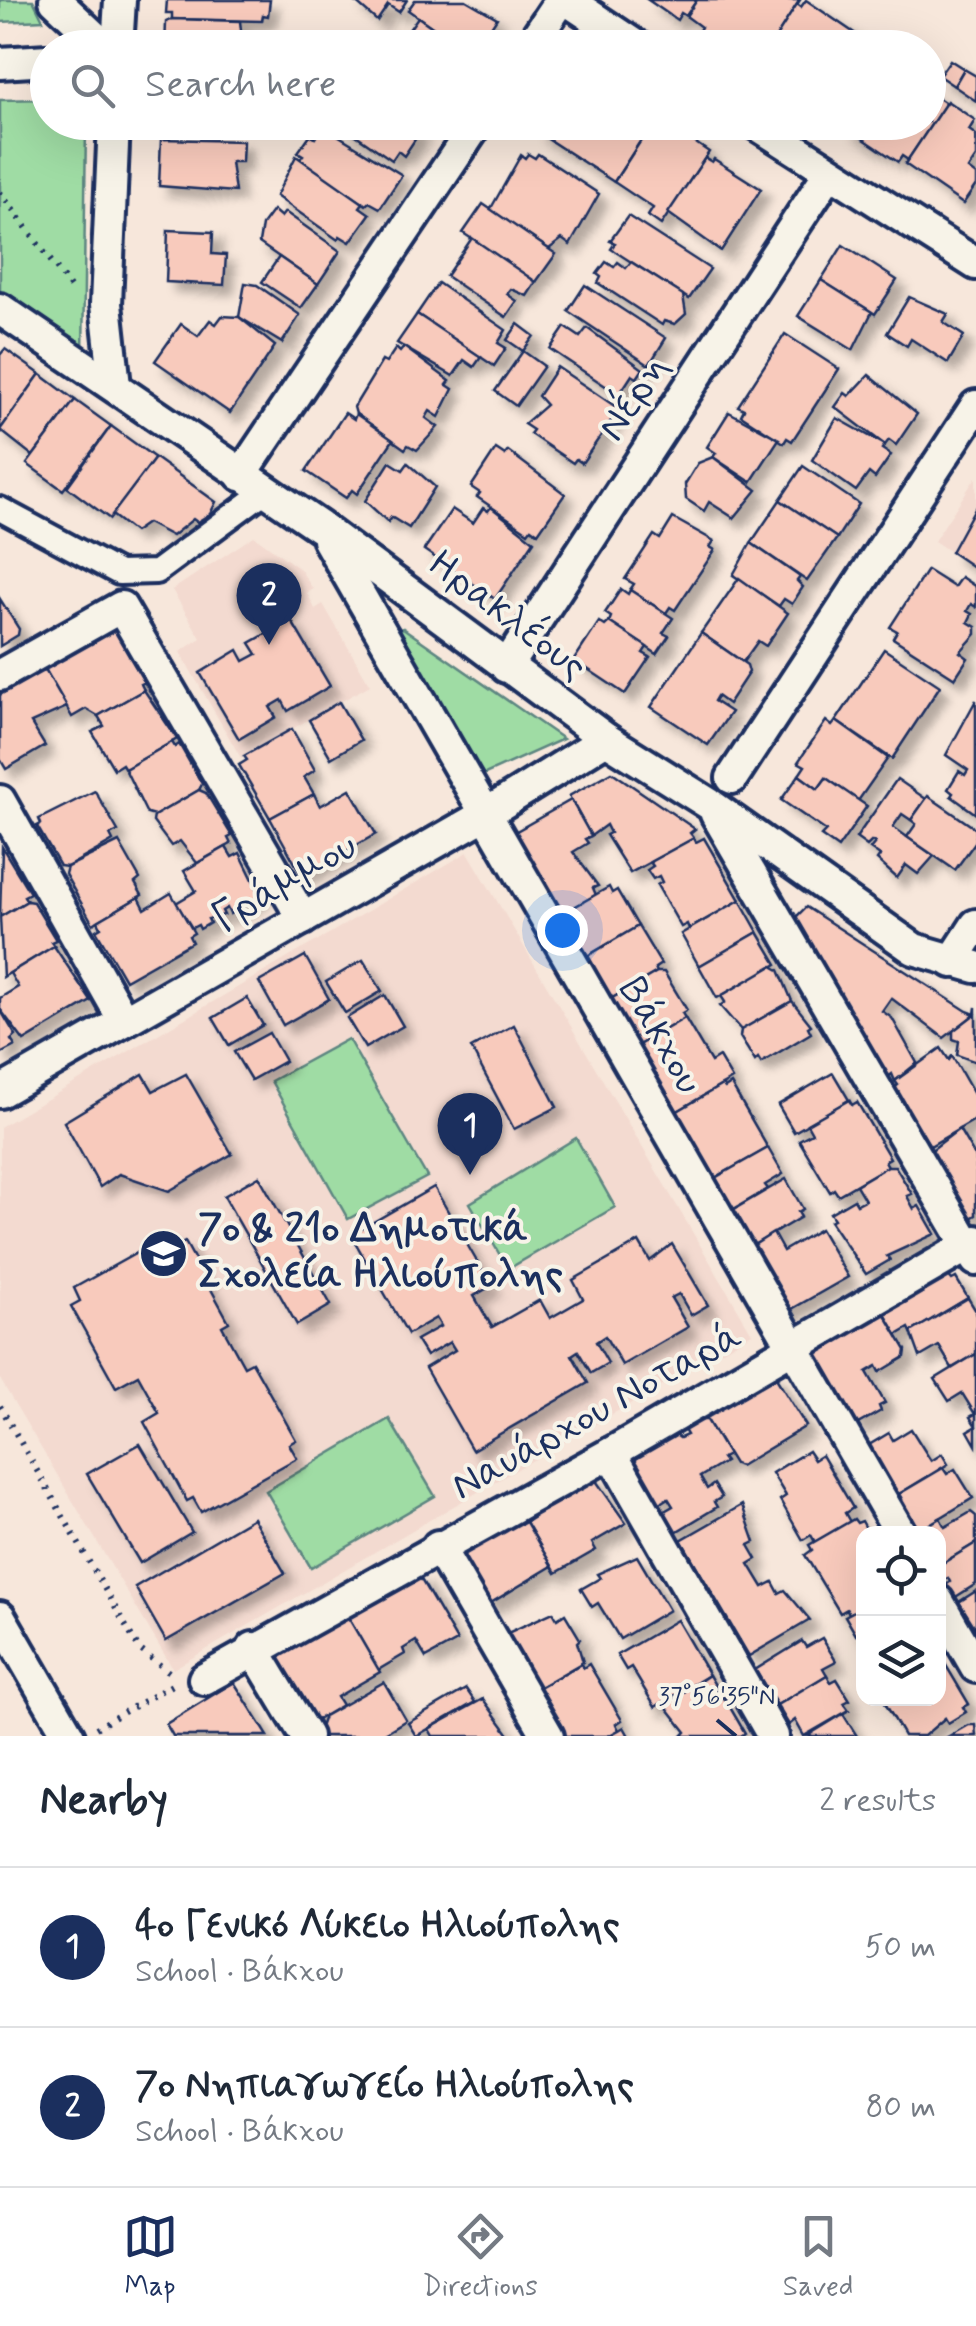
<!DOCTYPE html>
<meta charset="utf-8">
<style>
body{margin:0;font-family:Mynerve,sans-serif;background:#f6f6f7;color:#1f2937}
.controls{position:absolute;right:30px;bottom:30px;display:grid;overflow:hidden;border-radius:20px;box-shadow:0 10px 40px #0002}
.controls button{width:90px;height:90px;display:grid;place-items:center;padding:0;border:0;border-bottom:2px solid #e0e1e3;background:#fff;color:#1f2937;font:50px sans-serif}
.you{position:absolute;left:562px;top:930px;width:35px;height:35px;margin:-25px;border:8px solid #fff;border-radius:50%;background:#1a73e8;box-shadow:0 0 0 15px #1a73e833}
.badge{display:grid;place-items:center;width:65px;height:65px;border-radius:50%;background:#1b2f5e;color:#fff;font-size:32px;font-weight:700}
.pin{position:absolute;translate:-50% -82px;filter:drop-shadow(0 2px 5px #0008)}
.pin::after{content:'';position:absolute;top:52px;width:35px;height:30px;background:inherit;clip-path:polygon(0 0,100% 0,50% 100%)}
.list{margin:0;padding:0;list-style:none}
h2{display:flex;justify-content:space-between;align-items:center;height:130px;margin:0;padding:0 40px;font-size:42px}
h2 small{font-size:32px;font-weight:400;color:#747a83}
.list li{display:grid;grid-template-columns:65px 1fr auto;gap:30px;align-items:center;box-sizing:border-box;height:160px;padding:0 40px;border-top:2px solid #e0e1e3}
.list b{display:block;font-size:38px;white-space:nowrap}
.list p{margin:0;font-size:32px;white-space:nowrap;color:#747a83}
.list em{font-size:32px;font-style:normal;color:#747a83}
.icon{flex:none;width:55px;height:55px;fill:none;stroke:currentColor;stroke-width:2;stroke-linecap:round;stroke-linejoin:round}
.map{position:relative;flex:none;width:976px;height:1736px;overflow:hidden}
.search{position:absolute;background:#fff;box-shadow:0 10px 40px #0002;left:30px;right:30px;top:30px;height:110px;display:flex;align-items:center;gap:25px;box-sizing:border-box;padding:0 35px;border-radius:55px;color:#747a83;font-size:38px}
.sheet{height:450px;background:#fff}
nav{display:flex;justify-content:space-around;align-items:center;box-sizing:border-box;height:140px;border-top:2px solid #e0e1e3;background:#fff;font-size:28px;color:#747a83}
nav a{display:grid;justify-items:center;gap:5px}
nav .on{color:#1b2f5e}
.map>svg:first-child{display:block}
.built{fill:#f3dad0}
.green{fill:#9fdca4;stroke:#5d8681;stroke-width:2.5}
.building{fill:#f8cabc;stroke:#1b2f5e;stroke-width:2.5;filter:url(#shadow)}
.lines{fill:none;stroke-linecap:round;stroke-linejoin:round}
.pedestrian-casing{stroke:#1b2f5e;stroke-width:30}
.minor-casing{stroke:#1b2f5e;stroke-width:38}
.path{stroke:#1b2f5e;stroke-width:6;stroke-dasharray:2.5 8;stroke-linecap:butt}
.pedestrian{stroke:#f7f3e8;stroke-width:22}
.minor{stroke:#f7f3e8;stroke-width:30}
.ticks{fill:none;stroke:#1b2f5e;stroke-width:4}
.labels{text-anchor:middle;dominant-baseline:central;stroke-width:8;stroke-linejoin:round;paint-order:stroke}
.street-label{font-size:40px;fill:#1b2f5e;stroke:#f7f3e8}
.poi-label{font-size:40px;font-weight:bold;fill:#1b2f5e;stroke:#f7f3e8;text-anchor:start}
.ticks-label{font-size:25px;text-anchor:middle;fill:#1b2f5e;stroke:#f7f3e8;stroke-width:8;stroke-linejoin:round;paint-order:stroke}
</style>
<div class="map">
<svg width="976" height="1736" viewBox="0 0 976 1736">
<defs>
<filter id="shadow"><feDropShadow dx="9" dy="9" stdDeviation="5" flood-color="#0004"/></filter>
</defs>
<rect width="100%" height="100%" fill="#f7e7db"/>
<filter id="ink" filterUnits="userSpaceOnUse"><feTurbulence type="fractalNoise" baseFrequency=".01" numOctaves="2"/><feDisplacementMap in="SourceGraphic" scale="20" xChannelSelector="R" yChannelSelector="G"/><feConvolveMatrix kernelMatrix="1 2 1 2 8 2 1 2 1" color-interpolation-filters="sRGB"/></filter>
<g filter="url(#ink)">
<g class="built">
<path d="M976,477V569L934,541Z"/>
<path d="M254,536L300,569L313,589L307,593L315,609L323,604L370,685L241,758L180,652L201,638L172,590Z"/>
<path d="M468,852L752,1333L173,1669L0,1379V1127Z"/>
</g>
<g class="green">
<path d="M0,0H33L43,20L0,22Z"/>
<path d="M47,99L48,122L86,123L83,360L0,299V100Z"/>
<path d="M403,628L563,739L467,782L391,632Z"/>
<path d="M348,1039L427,1177L348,1219L271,1081Z"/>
<path d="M576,1138L615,1207L508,1269L470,1203Z"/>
<path d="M389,1419L435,1496L311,1568L266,1491Z"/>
</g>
<g class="building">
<path d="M167,0H270L268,16L263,15L262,21L172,19V13H166Z"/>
<path d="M353,0H407L399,12L388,5L377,21Z"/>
<path d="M415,0H466L497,18L477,48H462L408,10Z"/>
<path d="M648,0H697L686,16L681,13L677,20Z"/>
<path d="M697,0H800L769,48H717L697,34L701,27L686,16Z"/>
<path d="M806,0L863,39L858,48H769L797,4L801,7Z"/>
<path d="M418,17L462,48H396Z"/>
<path d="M172,19L240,21L243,48H165L166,22Z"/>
<path d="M950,60L964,69L954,86L939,76Z"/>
<path d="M964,69L976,76V101L954,86Z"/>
<path d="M928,91L946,103L908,160L902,156L898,162L846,127L849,122H928Z"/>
<path d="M947,101L975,120L969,130L976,135V157L968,169L976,175V185L963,204L905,164Z"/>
<path d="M345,122H407L420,132L404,156L398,151L392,160L343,126Z"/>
<path d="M543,122H651L652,123L614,182L537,132Z"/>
<path d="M665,122L709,152L661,225L648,216L653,208L614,182L653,122Z"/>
<path d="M323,126L402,175L380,208L369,202L366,205L299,160L303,155L298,152L310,135L315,138Z"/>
<path d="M161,139L243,141L242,162H231L235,192L159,186Z"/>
<path d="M528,154L535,158L538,154L599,194L570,245L562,239L549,249L490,210L521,155L525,158Z"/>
<path d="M296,156L363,203L360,207L370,214L350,242L340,236L338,240L276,196Z"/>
<path d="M705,158L712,162L714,159L761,189L721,251L668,213Z"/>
<path d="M483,204L556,254L536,282L463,233Z"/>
<path d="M273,210L281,217L285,212L340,251L318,284L259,243L262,225Z"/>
<path d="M628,216L710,269L689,299L611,249L615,243L610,241Z"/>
<path d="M168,230L213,232L212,254L226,255L224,285L166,282Z"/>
<path d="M472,238L536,282L527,296L511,289L507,294L517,301L506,317L446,276Z"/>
<path d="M843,245L897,280L875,314L821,280Z"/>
<path d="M279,257L318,284L301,308L262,282Z"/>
<path d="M606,262L614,267L618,262L626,268L631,262L683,295L686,314L675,324L664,321L662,325L598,283L601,277L597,274Z"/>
<path d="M821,280L872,312L853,350L798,316Z"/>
<path d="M245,283L257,285L300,315L282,343L239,317Z"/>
<path d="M438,283L506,330L498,343L506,348L494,366L417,314Z"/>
<path d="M585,285L666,338L649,365L568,311Z"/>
<path d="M909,297L948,314L943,322L964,336L948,363L911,339L907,346L887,333Z"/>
<path d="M417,314L481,357L474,367L464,360L453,376L397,343Z"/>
<path d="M222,316L239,317L275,346L230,413L155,361L181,324L198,336L210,320L216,324Z"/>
<path d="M518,324L534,336L523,351L507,340Z"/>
<path d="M565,327L580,337L587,328L643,369L637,378L632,375L619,395L550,349Z"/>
<path d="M785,334L839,369L792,441L787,438L784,443L741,415L744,409L738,406Z"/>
<path d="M404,347L450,381L447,385L453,389L439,417L430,411L426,418L438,427L417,450L408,445L405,449L356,414L354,407L382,361L386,363L396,348L400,352Z"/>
<path d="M5,349L40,374L0,430V355Z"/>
<path d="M523,351L544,366L516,406L495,391Z"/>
<path d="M557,367L619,409L582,463L576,459L573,463L530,434L533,430L524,424L546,405L538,396Z"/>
<path d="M40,374L75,400L33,456L0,430Z"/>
<path d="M869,375L917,414L896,445L889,440L885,445L835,407L845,393L849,396Z"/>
<path d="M75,400L111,426L63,490L27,464Z"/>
<path d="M729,412L779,439L751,482L713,457L716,453L707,447Z"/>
<path d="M345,413L354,419L356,414L393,440L357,494L352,490L346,498L306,471Z"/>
<path d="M837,418L885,445L882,449L891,455L875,478L869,473L856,491L812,460Z"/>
<path d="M111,426L155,458L110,519L67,487Z"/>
<path d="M496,449L505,455L508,451L565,494L538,533L531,528L528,532L477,497L480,493L471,487Z"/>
<path d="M713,457L757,490L734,518L709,502L704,511L686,499L685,484L698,463Z"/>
<path d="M155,458L216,502L210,514L197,522L193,519L172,536L147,523L134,532L112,515Z"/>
<path d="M390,462L403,470L408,463L435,487L409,528L391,517L388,522L365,501Z"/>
<path d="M803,466L859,504L837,538L780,500Z"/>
<path d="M780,500L837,538L807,581L751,543Z"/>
<path d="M491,507L534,541L495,599L424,550L452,509L473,523L483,508L488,511Z"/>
<path d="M975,508L976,509V569L951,552Z"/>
<path d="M673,518L714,541L710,547L715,550L675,610L670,607L666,613L630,590L634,584L625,579L654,535L660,539Z"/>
<path d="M751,543L800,577L797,581L803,587L792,604L784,599L779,606L733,575Z"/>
<path d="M927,570L954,587L961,577L976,587V607L971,604L967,611L972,614L968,622L976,627V634L960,652L968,658L955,678L893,638L897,631L890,627Z"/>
<path d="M739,578L788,613L766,646L758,641L743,662L701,633Z"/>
<path d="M621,589L628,594L630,590L673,618L663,633L669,636L657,654L609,622L611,617L605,613Z"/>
<path d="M0,599L19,629L18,635L0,646Z"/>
<path d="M291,620L330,686L288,711L282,700L270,707L276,717L239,739L200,673L238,650L244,661L257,654L250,643Z"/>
<path d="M113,622L147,681L141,684L144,690L98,716L86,709L72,717L42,664Z"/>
<path d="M599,622L605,626L609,622L647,647L643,653L650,657L625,694L574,660Z"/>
<path d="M701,633L747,665L749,672L728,704L717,696L714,701L731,712L708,745L651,707Z"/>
<path d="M884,649L940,686L892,759L836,721Z"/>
<path d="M45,669L67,707L31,723L45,746L6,769L0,759V695Z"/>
<path d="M144,690L177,739L125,769L122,764L114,769L92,732L104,726L98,716Z"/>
<path d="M976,700V814L951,796L953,793L948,789L959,771L965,775L968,770L946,755Z"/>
<path d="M339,702L361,740L331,758L309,720Z"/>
<path d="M826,721L832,726L836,721L888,758L858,801L826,778L818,789L799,775L805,766L798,762Z"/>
<path d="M292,729L315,770L304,777L314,794L270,818L239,765L247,760L244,756Z"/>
<path d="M172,742L175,747L179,744L202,784L199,790L154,816L147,814L125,769Z"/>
<path d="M612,772L695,829L690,833L694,838L630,873L606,835L610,833L606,825L591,836L569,796Z"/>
<path d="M799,775L818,789L826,778L867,806L838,848L821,836L826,831L781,800Z"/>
<path d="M897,779L926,799L911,820L902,814L893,827L934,856L918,874L906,865L897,878L877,860L880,856L870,849L875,843L872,841L867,846L856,838Z"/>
<path d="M350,789L376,834L302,876L270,818L314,794L320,806Z"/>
<path d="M199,790L206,793L232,836L228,838L231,844L197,863L180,841L171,846L153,822L154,816Z"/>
<path d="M95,791L118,831L110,835L113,841L108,844L67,867L60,866L37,826L41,824L39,819Z"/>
<path d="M928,796L976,829V841L955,870L907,837L916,824L911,820Z"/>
<path d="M571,800L591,836L585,839L588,843L573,852L598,886L593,888L596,895L553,919L506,837Z"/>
<path d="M694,838L696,842L704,838L740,900L689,929L687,924L681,927L657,885L662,882L659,876L653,879L647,870L653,866L650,862Z"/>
<path d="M119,842L140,879L135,883L142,895L93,924L65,874L67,867Z"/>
<path d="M2,847L30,893L24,896L27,901L0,917Z"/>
<path d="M226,847L232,857L240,853L261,896L230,914L227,908L222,911L224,915L208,919L210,923L200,929L198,925L192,928L176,903L196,891L184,871Z"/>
<path d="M609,887L612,893L617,890L638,926L581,960L562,928L568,925L562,914Z"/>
<path d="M171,893L194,933L189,936L192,942L125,980L96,930L101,927L98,921L139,897L145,909Z"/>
<path d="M740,900L758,932L699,966L681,934Z"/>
<path d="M27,901L33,902L56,940L51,942L54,946L3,977L0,917Z"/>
<path d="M806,907L967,1011L975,1014L944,1038L891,998L882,1011L892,1018L917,1063L895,1081L892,1074L887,1078L796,917Z"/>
<path d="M638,926L661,964L655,968L657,972L609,1000L581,960Z"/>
<path d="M758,932L777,964L717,998L699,966Z"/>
<path d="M54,946L91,1001L24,1041L0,1009V998L18,987L10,973Z"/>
<path d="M305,956L329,999L283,1025L259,982Z"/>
<path d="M363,960L382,991L345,1013L326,982Z"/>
<path d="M772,966L779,970L792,1001L741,1030L720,1006L725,1002L721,996Z"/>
<path d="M657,972H664L687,1010L682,1013L685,1018L637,1046L609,1000Z"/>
<path d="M385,995L403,1026L365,1048L347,1018Z"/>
<path d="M247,998L263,1025L229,1045L213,1018Z"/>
<path d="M792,1001L811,1025L808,1027L811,1033L761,1063L758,1058L755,1061L740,1037L741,1030Z"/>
<path d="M976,1007V1062L957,1055L959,1041L953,1039V1031L975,1014Z"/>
<path d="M0,1009L16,1036L11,1040L15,1046L0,1054Z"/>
<path d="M685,1018L711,1062L719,1057L732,1079L676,1112L669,1111L637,1046Z"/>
<path d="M514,1025L557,1107L514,1129L471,1048Z"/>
<path d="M269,1033L285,1061L251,1080L234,1052Z"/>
<path d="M941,1048L949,1060L952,1056L976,1098V1119L930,1146L893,1089L898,1085L895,1081Z"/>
<path d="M833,1073L849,1100L794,1132L778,1105Z"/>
<path d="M143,1074L153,1091L186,1074L232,1154L169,1191L119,1174L100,1187L64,1122Z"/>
<path d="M731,1084L768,1148L715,1178L711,1172L705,1175L673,1121L679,1117L676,1112L722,1085L725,1088Z"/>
<path d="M849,1100L852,1105L857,1102L890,1158L885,1161L888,1166L838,1195L834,1189L830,1192L799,1140L812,1133L807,1124Z"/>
<path d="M959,1129L976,1158V1215L969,1219L929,1152Z"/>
<path d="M768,1148L783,1174L765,1185L768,1189L732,1210L725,1208L711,1184L715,1178Z"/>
<path d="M888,1166H895L912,1194L907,1196L914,1209L919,1206L935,1234L887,1256L890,1260L866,1274L830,1221L834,1219L830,1213L854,1199L857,1204L865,1200L856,1185Z"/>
<path d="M259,1176L331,1305L297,1325L224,1196Z"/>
<path d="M786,1179L803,1209L798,1212L801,1217L747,1249L726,1214Z"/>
<path d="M434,1187L491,1286L474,1296L492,1327L540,1300L550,1318L583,1299L573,1280L639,1242L650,1261L672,1244L708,1305L691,1315L679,1294L671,1298L688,1327L622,1365L605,1336L596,1342L608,1363L591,1373L578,1351L572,1355L588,1383L472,1450L425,1368L455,1350L450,1342L426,1356L416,1340L441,1326L436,1318L408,1334L351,1235Z"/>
<path d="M820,1229L848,1277L783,1314L751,1247L773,1233L783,1251Z"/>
<path d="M169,1235L176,1247L185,1242L229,1322L222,1326L244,1366L252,1362L296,1440L289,1444L297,1458L201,1512L193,1498L187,1501L144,1422L159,1413L138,1375L116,1387L71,1306L80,1301L74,1288Z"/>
<path d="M947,1274L952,1280L956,1278L968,1298L911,1332L909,1328L897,1335L883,1311Z"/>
<path d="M968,1298L976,1311V1354L952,1368L939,1346L920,1357L911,1332Z"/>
<path d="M883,1311L906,1350L905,1357L880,1372L877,1366L867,1372L885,1403L879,1406L881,1411L856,1425L850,1415L846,1417L809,1354Z"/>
<path d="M976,1354V1445L968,1431L976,1426L970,1417L975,1414L962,1393L949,1401L935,1379Z"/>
<path d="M773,1373L806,1426L740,1466L734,1464L707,1420V1413Z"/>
<path d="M694,1420H707L728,1455L722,1458L725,1462L700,1477L707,1489L714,1484L722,1497L714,1502L717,1507L674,1533L661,1513L673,1506L668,1498L657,1505L632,1462L657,1441L674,1434L680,1438L687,1435L683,1428Z"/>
<path d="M911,1429L931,1461L942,1454L948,1464L899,1494L880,1471L883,1469L869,1445L889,1433L893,1440Z"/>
<path d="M140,1444L192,1532L140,1563L87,1474Z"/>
<path d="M808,1451L814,1460L822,1455L853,1508L845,1513L850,1522L815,1542L811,1535L803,1540L780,1500L786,1496L772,1473Z"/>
<path d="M943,1468L947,1474L955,1469L973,1498L915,1533L896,1503L902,1499L899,1494Z"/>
<path d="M592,1475L626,1523L592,1543L596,1550L556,1573L526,1522L534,1517L530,1512Z"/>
<path d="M742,1505L755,1542L749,1545L757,1559L749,1564L763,1587L773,1582L779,1593L785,1590L810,1620L749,1656L681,1540Z"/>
<path d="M971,1512L976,1516V1543L938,1566V1534L915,1533L940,1518L945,1527Z"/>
<path d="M253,1518L285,1573L166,1641L135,1587Z"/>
<path d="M519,1518L522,1524L526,1522L552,1566L489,1604L454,1557Z"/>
<path d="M854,1519L857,1523L862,1521L869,1534H864V1606L849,1614L847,1609L840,1613L805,1555L812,1550L809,1545Z"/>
<path d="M976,1543V1584L954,1598L946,1585L950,1582L948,1578L942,1581L938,1575L940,1565Z"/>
<path d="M637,1556L669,1610L620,1639L598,1603L592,1607L581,1589L600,1578L597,1574Z"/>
<path d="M419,1576L457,1641L426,1658L416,1641L403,1649L405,1654L378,1670L348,1617Z"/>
<path d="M976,1591V1629L959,1602Z"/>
<path d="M864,1606V1636L861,1632L856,1635L845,1616Z"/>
<path d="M553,1612L557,1619L565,1614L580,1639L577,1642L583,1662L538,1688L501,1636Z"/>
<path d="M348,1617L380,1672L337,1697L342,1705L310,1724L272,1660Z"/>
<path d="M677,1620L709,1675L655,1707L631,1667L626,1670L617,1655Z"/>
<path d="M822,1638L836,1661L823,1668L827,1675L777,1705L755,1670L802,1641L806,1647Z"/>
<path d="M938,1662H944L969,1704L963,1707L966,1712L948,1723L945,1718L924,1736H904L882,1698H938Z"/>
<path d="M581,1664L583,1668L589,1664L622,1720L616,1724L619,1730L608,1736H559L537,1697L541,1694L538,1688Z"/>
<path d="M709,1675L718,1690L714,1692L719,1700L724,1697L745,1733L741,1736H682L686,1732L665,1705Z"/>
<path d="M827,1675L831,1682L837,1679L850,1700L844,1703L849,1710L804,1736L795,1720L789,1725L777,1705Z"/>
<path d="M234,1682L268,1736H173L166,1724Z"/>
<path d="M384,1682L406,1720L385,1733L387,1736H317L324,1716Z"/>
<path d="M466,1689L475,1702L416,1736L408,1723Z"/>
<path d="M483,1699L510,1736H433L429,1729Z"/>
<path d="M843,1714L857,1736H807Z"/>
<path d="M968,1725H975L976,1736H949Z"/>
<path d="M624,1727L629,1736H608L619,1730Z"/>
</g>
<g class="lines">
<defs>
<path id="pedestrian" d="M0,509L119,573L156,572L264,492"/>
<g id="minor">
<path d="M55,0L106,48"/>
<path d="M567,0L639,48"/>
<path d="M117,48L120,0"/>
<path d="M529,48L561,0"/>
<path d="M0,63L48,60"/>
<path d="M114,122L106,304L115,386"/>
<path d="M753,122L976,264"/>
<path d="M0,309L320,527L606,739L711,805L914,949L976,967"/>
<path d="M241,475L478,122"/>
<path d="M328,540L901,1534"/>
<path d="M506,667L829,173"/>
<path d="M0,675L121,607L303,919"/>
<path d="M732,778L976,406"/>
<path d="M0,801L124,1021"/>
<path d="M716,814L976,1260"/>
<path d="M952,962L976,925"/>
<path d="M0,1092L484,815L606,739"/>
<path d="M611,1453L773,1736"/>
<path d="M438,1546L548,1736"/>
<path d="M938,1601L976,1667"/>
<path d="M0,1617L69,1736"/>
<path d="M253,1648L306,1736"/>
<path d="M204,1679L611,1453L976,1241"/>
</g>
</defs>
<use href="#pedestrian" class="pedestrian-casing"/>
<use href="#minor" class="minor-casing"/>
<g class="path">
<path d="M0,192L73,291"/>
<path d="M0,1406L139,1649L173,1675"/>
<path d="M96,1728L177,1682"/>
</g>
<use href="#pedestrian" class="pedestrian"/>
<use href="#minor" class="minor"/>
</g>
</g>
<path class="ticks" d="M717,1720L736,1736"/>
<defs>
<symbol id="school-disc" viewBox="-11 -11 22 22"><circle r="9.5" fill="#1b2f5e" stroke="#f7f3e8"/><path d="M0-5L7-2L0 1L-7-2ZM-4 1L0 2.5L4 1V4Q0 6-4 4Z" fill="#fff"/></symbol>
</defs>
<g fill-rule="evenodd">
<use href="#school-disc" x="136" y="1226" width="55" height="55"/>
</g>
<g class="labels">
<g class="street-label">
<text transform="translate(634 398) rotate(-57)">Νέρη</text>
<text transform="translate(507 616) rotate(37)">Ηρακλέους</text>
<text transform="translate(285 883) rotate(-30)">Γράμμου</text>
<text transform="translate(660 1036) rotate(60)">Βάκχου</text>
<text transform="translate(597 1412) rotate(-29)">Ναυάρχου Νοταρά</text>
</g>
<g class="poi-label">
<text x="198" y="1230">7ο &amp; 21ο Δημοτικά<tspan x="198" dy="46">Σχολεία Ηλιούπολης</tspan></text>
</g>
</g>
<g class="ticks-label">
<text x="717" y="1704">37°56'35"N</text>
</g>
</svg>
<div class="controls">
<button><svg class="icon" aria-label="locate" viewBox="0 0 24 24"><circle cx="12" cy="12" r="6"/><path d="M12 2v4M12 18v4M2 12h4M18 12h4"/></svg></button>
<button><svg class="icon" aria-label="layers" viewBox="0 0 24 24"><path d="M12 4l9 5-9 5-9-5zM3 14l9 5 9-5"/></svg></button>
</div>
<div class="you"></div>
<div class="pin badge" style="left:470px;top:1175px">1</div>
<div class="pin badge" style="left:269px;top:645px">2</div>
<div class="search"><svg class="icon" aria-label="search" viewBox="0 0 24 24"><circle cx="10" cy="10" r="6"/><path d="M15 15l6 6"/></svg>Search here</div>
</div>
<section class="sheet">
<h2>Nearby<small>2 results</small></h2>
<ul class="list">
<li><span class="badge">1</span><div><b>4ο Γενικό Λύκειο Ηλιούπολης</b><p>School · Βάκχου</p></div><em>50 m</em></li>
<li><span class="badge">2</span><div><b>7ο Νηπιαγωγείο Ηλιούπολης</b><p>School · Βάκχου</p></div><em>80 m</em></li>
</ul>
</section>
<nav>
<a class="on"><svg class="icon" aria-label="map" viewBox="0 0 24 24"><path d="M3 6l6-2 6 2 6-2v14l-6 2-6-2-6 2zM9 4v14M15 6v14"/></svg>Map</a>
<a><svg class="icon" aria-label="directions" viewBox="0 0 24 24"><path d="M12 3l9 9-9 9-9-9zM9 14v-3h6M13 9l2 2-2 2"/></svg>Directions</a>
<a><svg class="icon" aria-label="saved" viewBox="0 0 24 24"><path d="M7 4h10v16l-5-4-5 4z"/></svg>Saved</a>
</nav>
